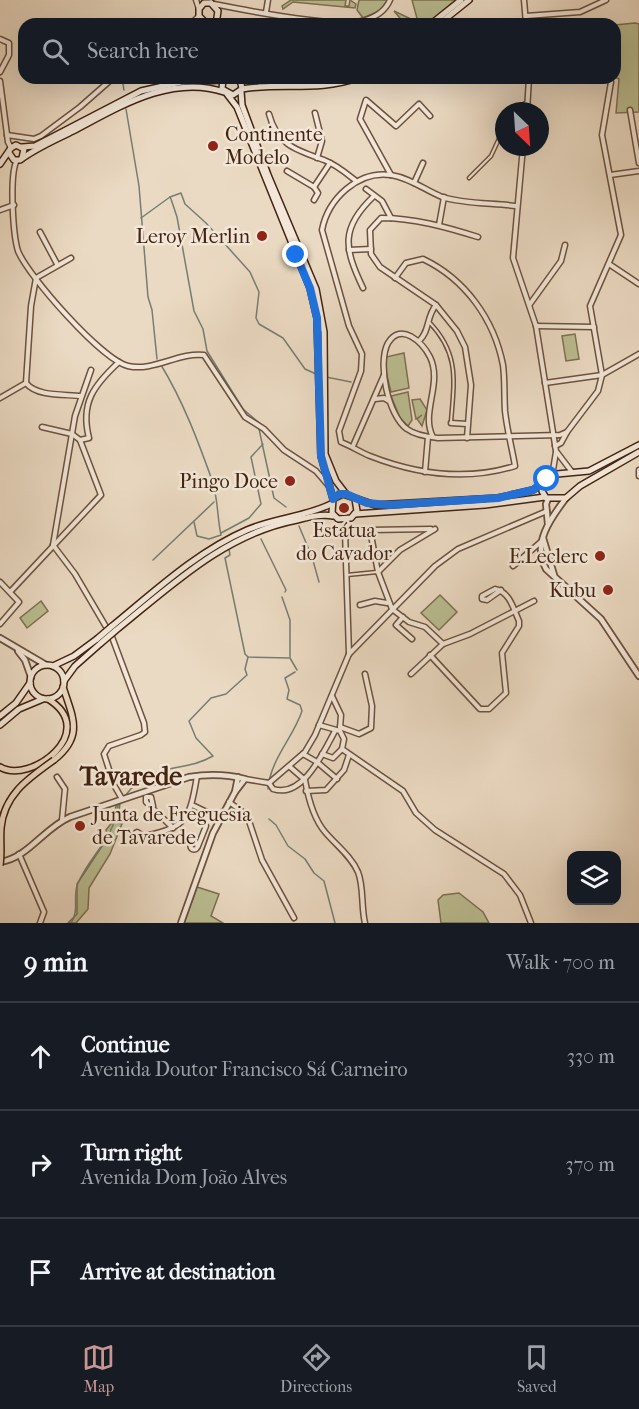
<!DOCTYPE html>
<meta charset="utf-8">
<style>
body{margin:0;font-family:"IM FELL French Canon",serif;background:#20242c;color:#f1f3f6}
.controls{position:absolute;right:18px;bottom:18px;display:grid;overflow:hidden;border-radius:12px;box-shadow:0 6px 24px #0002}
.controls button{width:54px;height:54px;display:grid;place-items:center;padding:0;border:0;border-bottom:2px solid #363941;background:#171b24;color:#f1f3f6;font:30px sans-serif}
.compass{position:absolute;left:495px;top:102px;width:54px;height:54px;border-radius:50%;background:#171b24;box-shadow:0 6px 24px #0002;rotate:155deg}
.stop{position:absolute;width:18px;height:18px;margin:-14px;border:4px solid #1a73e8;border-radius:50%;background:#fff}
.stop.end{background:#1a73e8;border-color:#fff;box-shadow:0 2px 6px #0008}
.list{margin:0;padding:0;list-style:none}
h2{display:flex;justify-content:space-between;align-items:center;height:78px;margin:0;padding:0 24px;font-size:26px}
h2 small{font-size:20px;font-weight:400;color:#9ea1a6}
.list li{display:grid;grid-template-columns:39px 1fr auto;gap:18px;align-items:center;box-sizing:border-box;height:108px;padding:0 24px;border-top:2px solid #363941}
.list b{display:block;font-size:22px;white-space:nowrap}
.list p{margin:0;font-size:20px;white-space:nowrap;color:#9ea1a6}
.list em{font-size:20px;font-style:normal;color:#9ea1a6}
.icon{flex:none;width:33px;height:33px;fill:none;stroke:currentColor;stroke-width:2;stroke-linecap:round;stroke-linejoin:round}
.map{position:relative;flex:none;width:639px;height:923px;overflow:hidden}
.search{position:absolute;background:#171b24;box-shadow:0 6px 24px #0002;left:18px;right:18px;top:18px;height:66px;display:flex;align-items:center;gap:15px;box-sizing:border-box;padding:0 21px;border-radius:18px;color:#9ea1a6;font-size:22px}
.sheet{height:402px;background:#171b24}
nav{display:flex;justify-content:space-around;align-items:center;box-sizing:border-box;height:84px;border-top:2px solid #363941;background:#171b24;font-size:16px;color:#9ea1a6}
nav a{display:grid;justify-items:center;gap:3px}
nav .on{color:#c59692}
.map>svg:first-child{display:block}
.green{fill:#babe92;stroke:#7e7052;stroke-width:1.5}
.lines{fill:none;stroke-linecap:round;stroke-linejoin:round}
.stream{stroke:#767e72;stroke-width:1.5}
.pedestrian-casing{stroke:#6d513e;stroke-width:5}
.minor-casing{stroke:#6d513e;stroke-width:7}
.tertiary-casing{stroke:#6d513e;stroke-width:8}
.secondary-casing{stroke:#432311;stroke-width:8}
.primary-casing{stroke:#432311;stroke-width:8}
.pedestrian{stroke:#f2e7d8;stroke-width:2}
.minor{stroke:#f2e7d8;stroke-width:4}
.tertiary{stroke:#f2e7d8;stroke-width:4.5}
.secondary{stroke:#f2e7d8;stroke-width:5}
.primary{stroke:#ebdac3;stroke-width:5}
.secondary-bridge-casing{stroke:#432311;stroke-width:8;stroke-linecap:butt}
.primary-bridge-casing{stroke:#432311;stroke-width:8;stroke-linecap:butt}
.secondary-bridge{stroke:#f2e7d8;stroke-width:5}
.primary-bridge{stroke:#ebdac3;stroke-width:5}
.route{stroke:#1a73e8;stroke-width:8}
.poi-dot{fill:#8f2418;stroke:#f2e7d8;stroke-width:2}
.labels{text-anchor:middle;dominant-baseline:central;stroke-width:5;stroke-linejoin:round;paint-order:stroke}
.poi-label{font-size:20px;fill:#432311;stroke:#f2e7d8;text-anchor:end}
.district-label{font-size:26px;font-weight:bold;fill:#432311;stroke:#f2e7d8}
</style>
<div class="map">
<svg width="639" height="923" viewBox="0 0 639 923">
<rect width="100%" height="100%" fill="#ebdac3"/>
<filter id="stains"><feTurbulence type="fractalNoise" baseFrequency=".00333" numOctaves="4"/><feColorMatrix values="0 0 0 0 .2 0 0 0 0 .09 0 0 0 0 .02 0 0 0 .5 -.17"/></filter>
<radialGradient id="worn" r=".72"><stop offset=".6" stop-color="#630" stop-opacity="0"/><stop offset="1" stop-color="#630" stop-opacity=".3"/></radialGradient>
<g class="green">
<path d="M291,0H346L345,6H349L350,0L356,4L355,8L293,2L283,9L282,6Z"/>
<path d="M359,0H389L379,11L363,18L357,10Z"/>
<path d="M412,0H457L427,24H405L394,11L411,19L412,23L418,22Z"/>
<path d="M635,23L639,24V112L616,113L619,79L615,77V25Z"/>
<path d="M575,334L579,359L566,361L562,336Z"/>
<path d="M404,353L409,388L391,392L385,368L386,357Z"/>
<path d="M408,392L412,420L408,426L400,418L391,396Z"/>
<path d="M420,399L427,410L422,426L417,419L422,415L416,419L412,400Z"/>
<path d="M440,595L457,612L439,630L421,613Z"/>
<path d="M41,601L48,611L27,628L20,618Z"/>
<path d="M120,804L117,822L122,824L110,854L89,888L88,909L76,923H68L77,914V884L108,837L106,830L114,820L116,805Z"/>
<path d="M197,887L219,894L211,916L223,923H184Z"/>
<path d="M459,893L483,912L489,923H441L438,900L443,895Z"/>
</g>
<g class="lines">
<g class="stream">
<path d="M79,21L82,24"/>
<path d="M122,78L124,90"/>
<path d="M126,109L139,186L148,297L152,310L157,359"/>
<path d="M170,197L181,193L185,204L206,223L250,272L259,292L256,318L259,324L283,338L305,369L316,374"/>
<path d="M141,218L170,197L171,199L177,217L194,311L203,329L207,351L243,409L264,427"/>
<path d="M161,365C183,401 198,441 212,480C218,497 217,517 221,535L209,539L197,536L194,522"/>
<path d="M326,377L351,382"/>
<path d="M259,429L274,498L286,507"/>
<path d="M299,526L312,557L319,582"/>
<path d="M221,533L249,518L261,504L251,457L263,444"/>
<path d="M261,539L286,590L285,592"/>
<path d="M229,549L230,555L225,558L245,654L248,657L290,658L297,670"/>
<path d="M153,560L214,502"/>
<path d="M282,597L290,620V657"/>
<path d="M268,789C270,760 293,738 302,711L300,705L287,699L289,690L285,678L295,672"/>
<path d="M125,796C152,760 182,774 213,756L196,738L189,721L211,698L226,694L247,675L245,669L248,657"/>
<path d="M269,819L276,825L288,846L305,859L314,873L324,881L335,923"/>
<path d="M71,923C80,910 72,896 78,883C91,853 114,840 118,805"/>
</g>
<defs>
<g id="pedestrian">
<path d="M514,111L528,101"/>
<path d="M469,178L491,156L504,128"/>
<path d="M429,322C460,354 454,381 451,422"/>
<path d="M347,575L377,572"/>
</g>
<g id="minor">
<path d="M196,0L199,9"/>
<path d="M524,0L526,24"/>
<path d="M214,4C244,10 336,28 362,21C374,18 385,12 390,0"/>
<path d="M266,12L268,0"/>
<path d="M526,16L580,12L606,0"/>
<path d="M191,24L199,16"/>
<path d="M0,39L9,43V55L0,72"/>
<path d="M0,81L8,142L11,148"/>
<path d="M630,110L639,163"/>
<path d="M527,111L529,78"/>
<path d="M315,113L322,141L317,158"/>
<path d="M269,114C277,145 296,150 324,160C337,165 346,173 356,181"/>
<path d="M7,135L34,139L41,136L80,107L113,78"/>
<path d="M523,147L513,258L536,326L556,451L572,472"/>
<path d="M17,160C9,174 13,235 18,251C28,276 102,360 128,366C153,372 179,352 204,355L245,417L264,429L284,450L316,471L328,485"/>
<path d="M287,171L314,187L330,163"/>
<path d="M391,175L360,119L366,100L396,126L419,104L430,116"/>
<path d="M610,175L639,171"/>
<path d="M414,183L423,163"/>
<path d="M366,189L382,201L391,218"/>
<path d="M314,200L318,193L314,187"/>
<path d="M0,210L14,205"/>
<path d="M439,225L444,197"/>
<path d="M40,232L57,264"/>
<path d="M349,250L371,249"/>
<path d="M609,264L639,284"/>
<path d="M36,278L71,258"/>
<path d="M395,278L406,263L423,259C465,279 494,319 503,365C505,380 504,396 505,411C507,430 512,448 515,466C467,481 416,474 370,456C360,452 351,446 341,442L339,431L361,371L362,354L349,326L322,230C328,199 358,170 391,175C410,178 425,190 442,197C464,204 493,203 516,206"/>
<path d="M363,288C344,248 340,228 374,196"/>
<path d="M530,304L561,261L565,245"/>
<path d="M536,326L594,327"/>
<path d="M419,341C430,331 426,317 436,305"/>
<path d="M26,383C37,397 65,394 81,396"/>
<path d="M545,383L602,375L639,354"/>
<path d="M0,398L26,383L31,306L36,278"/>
<path d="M375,399L384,398L389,401"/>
<path d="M451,423L467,424"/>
<path d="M567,432L598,391L602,375L590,306L621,235L602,135L611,82L608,78"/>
<path d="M433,437C420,413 443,384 430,357C423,343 401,321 388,343C377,363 388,416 407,429C415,435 428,437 438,438L560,435L567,432L561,443L555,446"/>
<path d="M467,438L471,385L465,347L457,331L436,305L380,267L371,254L370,230L381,218C414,218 446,227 478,237"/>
<path d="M80,440L89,438C80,403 94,385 119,362"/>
<path d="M353,446L384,375"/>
<path d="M639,470V476"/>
<path d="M425,472L428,437"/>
<path d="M552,476L556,452"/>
<path d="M435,529L400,550L378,572L392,609L409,622L425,627L443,644"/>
<path d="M345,531L349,654"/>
<path d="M53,545L75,574L112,637L144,723L145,732L141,735L109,746L104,754L114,785L122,799"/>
<path d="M53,545L75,416L91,370"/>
<path d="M513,566L542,541"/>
<path d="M378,572L370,530L431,529"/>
<path d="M0,582L19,602L0,624"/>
<path d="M11,591L101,495L80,440L72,434L42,427"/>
<path d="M360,605L375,601L387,603"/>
<path d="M403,617L396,625L412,639"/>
<path d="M430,655L480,709H489L506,693L502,653L519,626V621C513,608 510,592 495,589L482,596V599L487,600L501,590"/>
<path d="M411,674L443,644L470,634L534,601"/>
<path d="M332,696L341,715L340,728"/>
<path d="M319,725L340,731L344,739L342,749L333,758L322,754"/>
<path d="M340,727L359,734L371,728L372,706L365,674"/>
<path d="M342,749L403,791L416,813L435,830L504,874L520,895L531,923"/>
<path d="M303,754L317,762L337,779"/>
<path d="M290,767L305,780C308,797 313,818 325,832C336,845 351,856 358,872C364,887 361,907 365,923"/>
<path d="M57,777L65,789L62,820"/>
<path d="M245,779L269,783"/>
<path d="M269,783L305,752L315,735L349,654L435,566L458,549L547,511"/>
<path d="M269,783L273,789C303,799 324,751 335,731"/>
<path d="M306,791L326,790L344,770L349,755"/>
<path d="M229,802L247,815L262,860L294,918"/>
<path d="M192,805L215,816"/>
<path d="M153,806L151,797H146V802L173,828"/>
<path d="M190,814L206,826L198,846"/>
<path d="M145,837L137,832L133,835L136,838C185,827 189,825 197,776"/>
<circle cx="194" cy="846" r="3.5"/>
<path d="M19,854L44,912L40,923"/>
</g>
<g id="tertiary">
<path d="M566,498C550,519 532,544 546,569L601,619L639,676"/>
<path d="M548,524L546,504L548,499"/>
<path d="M543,538L554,575"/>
<path d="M0,638L46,665"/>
<path d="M18,651L25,660L31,677"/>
<path d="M0,862C28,858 44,828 70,817L189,777C208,774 226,774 245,779L235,792L238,777"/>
<path d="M181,923L213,833L235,792"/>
</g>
<g id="secondary">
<path d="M211,3L218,11L216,24"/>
<path d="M207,24L199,16V9L204,3H211"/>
<path d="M431,24L461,0"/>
<path d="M439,24L469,0"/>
<path d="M244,78L260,82L334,78"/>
<path d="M223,79L222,89L233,95L242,89L240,78"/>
<path d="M242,89C280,82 319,92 357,78"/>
<path d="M241,91L242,105L268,175L316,289L324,332L325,454L336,481L346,494"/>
<path d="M227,94L237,107L310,288L317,318L321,456L333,499"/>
<path d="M22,147L35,146L141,91L181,82L222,80"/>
<path d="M9,153L14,160H20C36,148 55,140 73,131C119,107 171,74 224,92"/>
<path d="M0,164L11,148L16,145L24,149L22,158"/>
<path d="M543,484L542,491L546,498H566L580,486L639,452"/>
<path d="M355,499L357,511L351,518L338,519L332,513L333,499L343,494L375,505L498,498L533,490L557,474L589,471L639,445"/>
<path d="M355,514L485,505L545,497"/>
<path d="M111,627C154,592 196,552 247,530C274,518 305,517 331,504"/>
<path d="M115,631C171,586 224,534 297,520C309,517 321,514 333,516"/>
<circle cx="47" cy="682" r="17"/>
<path d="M53,666L74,656L97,639"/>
<path d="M64,681L75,666L101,643"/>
<path d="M0,716L16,703L30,683"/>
<path d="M0,725L19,709L43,699"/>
</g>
<g id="primary">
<path d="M54,760C84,736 73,718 63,687"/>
<path d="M0,767C30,785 101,732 48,699"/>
</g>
</defs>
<use href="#pedestrian" class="pedestrian-casing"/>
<use href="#minor" class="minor-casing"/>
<use href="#tertiary" class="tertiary-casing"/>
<use href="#secondary" class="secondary-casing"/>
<use href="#primary" class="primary-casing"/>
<use href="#pedestrian" class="pedestrian"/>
<use href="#minor" class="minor"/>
<use href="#tertiary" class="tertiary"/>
<use href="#secondary" class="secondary"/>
<use href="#primary" class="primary"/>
<defs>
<g id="secondary-bridge">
<path d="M97,639L111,627"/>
<path d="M101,643L115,631"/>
</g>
<path id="primary-bridge" d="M0,865C2,853 0,840 1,828C4,794 29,778 54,760"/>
</defs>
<use href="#secondary-bridge" class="secondary-bridge-casing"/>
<use href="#primary-bridge" class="primary-bridge-casing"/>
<use href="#secondary-bridge" class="secondary-bridge"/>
<use href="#primary-bridge" class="primary-bridge"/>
</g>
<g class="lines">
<path class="route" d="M296,255L310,288L317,318L321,456L333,499L339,494H346L367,503L389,505L498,498L533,490L547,479"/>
</g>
<g class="poi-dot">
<circle cx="213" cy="146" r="6"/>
<circle cx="262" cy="236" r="6"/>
<circle cx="290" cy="481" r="6"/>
<circle cx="344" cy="508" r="6"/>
<circle cx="600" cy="556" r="6"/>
<circle cx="608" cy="590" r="6"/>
<circle cx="80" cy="826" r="6"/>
</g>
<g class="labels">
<g class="poi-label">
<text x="225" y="134" text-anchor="start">Continente<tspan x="225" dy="23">Modelo</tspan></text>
<text x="250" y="236">Leroy Merlin</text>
<text x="278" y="481">Pingo Doce</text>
<text x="344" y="530" text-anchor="middle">Estátua<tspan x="344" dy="23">do Cavador</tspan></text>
<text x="588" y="556">E.Leclerc</text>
<text x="596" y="590">Kubu</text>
<text x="92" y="814" text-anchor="start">Junta de Freguesia<tspan x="92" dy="23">de Tavarede</tspan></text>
</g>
<g class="district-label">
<text x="131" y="776">Tavarede</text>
</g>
</g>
<rect width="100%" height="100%" filter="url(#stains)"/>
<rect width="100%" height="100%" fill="url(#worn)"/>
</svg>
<div class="controls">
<button><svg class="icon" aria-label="layers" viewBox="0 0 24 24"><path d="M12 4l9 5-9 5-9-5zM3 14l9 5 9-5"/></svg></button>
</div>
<svg class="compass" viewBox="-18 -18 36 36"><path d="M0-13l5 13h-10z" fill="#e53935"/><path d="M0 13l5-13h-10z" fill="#9ea1a6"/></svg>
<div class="stop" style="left:547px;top:479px"></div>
<div class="stop end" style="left:296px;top:255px"></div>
<div class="search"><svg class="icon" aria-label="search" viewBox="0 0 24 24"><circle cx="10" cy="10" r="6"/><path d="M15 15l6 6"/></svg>Search here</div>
</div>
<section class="sheet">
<h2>9 min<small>Walk · 700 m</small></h2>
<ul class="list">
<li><svg class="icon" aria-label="ahead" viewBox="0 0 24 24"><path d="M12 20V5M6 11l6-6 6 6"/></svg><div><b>Continue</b><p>Avenida Doutor Francisco Sá Carneiro</p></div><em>330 m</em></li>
<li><svg class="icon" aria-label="right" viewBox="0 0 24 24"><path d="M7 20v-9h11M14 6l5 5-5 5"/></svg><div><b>Turn right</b><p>Avenida Dom João Alves</p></div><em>370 m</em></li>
<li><svg class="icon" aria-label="arrive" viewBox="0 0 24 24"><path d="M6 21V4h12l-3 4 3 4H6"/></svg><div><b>Arrive at destination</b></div></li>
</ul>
</section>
<nav>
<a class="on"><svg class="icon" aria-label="map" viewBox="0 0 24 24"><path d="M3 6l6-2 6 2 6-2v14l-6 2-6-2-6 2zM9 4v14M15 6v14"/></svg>Map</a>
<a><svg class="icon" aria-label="directions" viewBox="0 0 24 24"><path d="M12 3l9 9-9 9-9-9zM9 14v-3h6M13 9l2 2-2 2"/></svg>Directions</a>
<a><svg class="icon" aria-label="saved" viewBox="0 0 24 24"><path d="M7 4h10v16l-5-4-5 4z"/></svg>Saved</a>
</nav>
